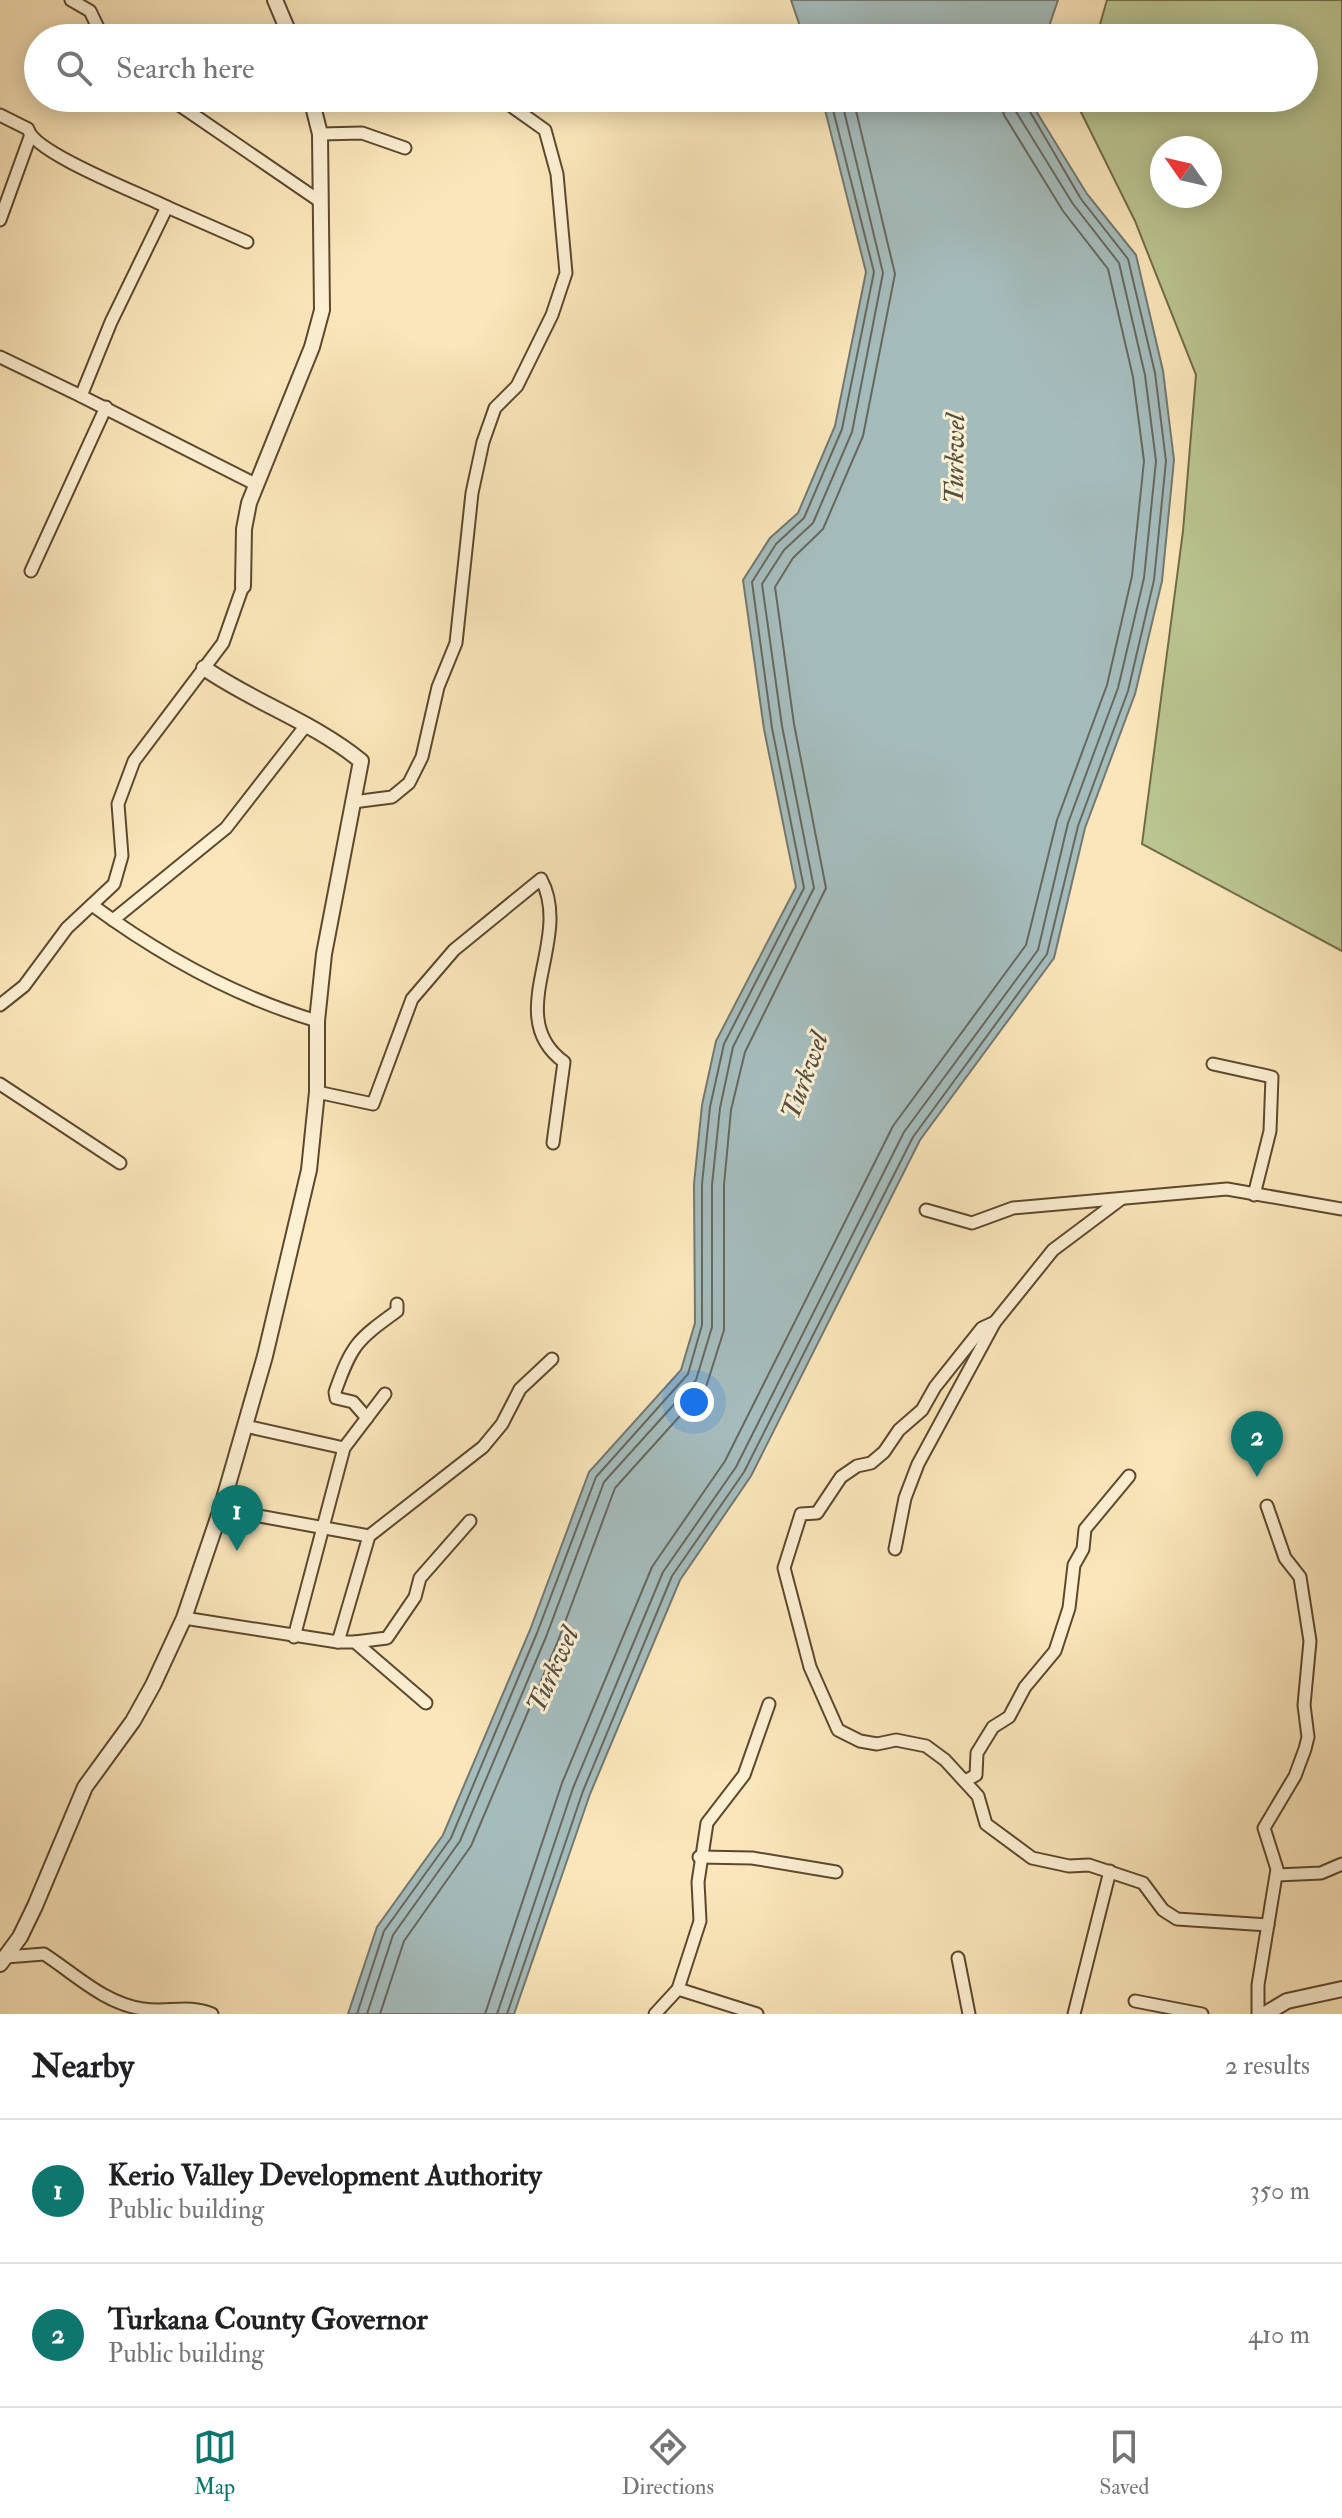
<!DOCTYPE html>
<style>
body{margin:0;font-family:"IM FELL Double Pica",serif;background:#f6f6f6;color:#202124}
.compass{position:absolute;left:1150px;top:136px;width:72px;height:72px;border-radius:50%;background:#fff;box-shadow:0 4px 20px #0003;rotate:304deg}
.you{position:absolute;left:694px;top:1402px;width:28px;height:28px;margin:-20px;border:6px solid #fff;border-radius:50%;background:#1a73e8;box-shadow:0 0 0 12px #1a73e833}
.badge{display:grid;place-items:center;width:52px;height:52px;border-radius:50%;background:#0f766e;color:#fff;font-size:26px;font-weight:700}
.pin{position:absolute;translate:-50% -66px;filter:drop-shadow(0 2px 4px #0008)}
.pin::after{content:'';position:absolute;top:42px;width:28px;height:24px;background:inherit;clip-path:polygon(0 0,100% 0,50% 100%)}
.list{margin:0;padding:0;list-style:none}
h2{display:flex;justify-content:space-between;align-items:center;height:104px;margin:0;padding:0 32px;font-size:34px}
h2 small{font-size:26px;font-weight:400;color:#757577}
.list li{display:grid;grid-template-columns:52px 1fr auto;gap:24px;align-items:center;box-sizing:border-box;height:144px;padding:0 32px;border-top:2px solid #e0e0e0}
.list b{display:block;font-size:30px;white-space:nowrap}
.list p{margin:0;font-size:26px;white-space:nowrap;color:#757577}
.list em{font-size:26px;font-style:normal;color:#757577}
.icon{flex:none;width:44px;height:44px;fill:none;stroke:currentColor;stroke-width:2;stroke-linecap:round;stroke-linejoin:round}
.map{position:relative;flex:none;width:1342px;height:2014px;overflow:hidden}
.search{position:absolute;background:#fff;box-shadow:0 4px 20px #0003;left:24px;right:24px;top:24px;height:88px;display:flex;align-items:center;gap:20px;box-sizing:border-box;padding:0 28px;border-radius:44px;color:#757577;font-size:30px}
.sheet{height:392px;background:#fff}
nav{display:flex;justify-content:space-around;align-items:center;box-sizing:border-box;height:112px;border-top:2px solid #e0e0e0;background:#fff;font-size:22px;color:#757577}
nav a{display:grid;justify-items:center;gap:4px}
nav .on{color:#0f766e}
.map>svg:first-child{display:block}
.green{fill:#bbc692;stroke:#726c49;stroke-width:2;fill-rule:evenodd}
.water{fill:#a5bcbc;stroke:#737871;stroke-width:2}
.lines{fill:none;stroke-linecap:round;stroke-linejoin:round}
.shore{stroke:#67685e;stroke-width:2}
.minor-casing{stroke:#5d482e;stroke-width:15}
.tertiary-casing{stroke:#5d482e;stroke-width:18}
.minor{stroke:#fcefd2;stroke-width:11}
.tertiary{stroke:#fcefd2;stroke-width:14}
.labels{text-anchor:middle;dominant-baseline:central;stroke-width:6;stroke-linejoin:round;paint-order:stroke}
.water-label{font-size:28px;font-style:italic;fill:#544e42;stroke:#fcefd2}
</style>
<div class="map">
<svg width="1342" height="2014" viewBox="0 0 1342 2014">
<rect width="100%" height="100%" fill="#fae6ba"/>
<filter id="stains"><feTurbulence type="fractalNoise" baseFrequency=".0025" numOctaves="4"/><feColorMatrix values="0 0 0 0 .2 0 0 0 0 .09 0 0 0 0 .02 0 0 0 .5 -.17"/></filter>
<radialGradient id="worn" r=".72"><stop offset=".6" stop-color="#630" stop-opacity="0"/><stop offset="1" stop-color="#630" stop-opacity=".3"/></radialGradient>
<path class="green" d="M1107,0H1342V951L1142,844L1183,531L1196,375L1135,221L1077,104L1078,98H1304V38H1096ZM1162,148H1210V196H1162Z"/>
<g class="water">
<path d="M791,0H1058L1045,38H804Z"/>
<path d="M822,98H1028L1087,194L1136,255L1163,371L1174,460L1162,581L1135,694L1085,828L1054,958L920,1140L751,1476L680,1580L590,1794L514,2014H348L377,1927L443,1835L530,1630L589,1472L681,1370L695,1323L694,1184L702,1105L716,1041L796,887L764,729L743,580L770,538L798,513L835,426L866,272Z"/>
</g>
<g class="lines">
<g class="shore">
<path d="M357,2014L384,1931L451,1838L537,1633L596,1477L688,1374L702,1325V1184L710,1107L724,1044L804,888L772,728L752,582L776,544L804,518L842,429L874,272L830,98"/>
<path d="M367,2014L393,1935L460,1841L546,1637L604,1482L696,1380L712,1327V1185L720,1108L733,1047L814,888L782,726L762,584L784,550L813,523L852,432L883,273L841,98"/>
<path d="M380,2014L404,1941L471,1846L558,1641L615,1488L706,1387L724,1330V1185L731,1110L745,1052L826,888L794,724L775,587L793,558L823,529L863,436L895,274L853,98"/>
<path d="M485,2014L562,1783L652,1567L725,1461L893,1126L1026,945L1057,820L1107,685L1132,576L1144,461L1133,377L1108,269L1063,211L1004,115L1000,98"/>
<path d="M497,2014L573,1788L663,1572L736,1467L904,1132L1038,950L1068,823L1118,688L1144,578L1156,461L1145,375L1119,263L1073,204L1015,110L1012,98"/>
<path d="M507,2014L583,1791L672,1576L744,1472L913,1137L1047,954L1078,826L1128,691L1154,580L1166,461L1155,373L1128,259L1081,199L1022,98"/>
</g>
<defs>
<g id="minor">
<path d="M71,0L90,11L103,38"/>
<path d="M169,98L321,202"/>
<path d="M0,115L28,129C34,153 141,194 167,207L111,322L81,396L255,484"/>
<path d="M320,134L362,133L405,148"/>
<path d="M167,207L247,242"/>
<path d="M0,220L30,137"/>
<path d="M0,357L81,396"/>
<path d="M31,571L106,407"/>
<path d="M353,802L392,797L409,783L422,757L438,687L456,643L472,493L483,442L495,408L517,386L552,315L566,273L557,174L545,130L500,98"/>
<path d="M92,905C160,955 236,997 317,1021"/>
<path d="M113,920L226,828L307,724"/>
<path d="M0,1005L24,986L67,928L114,884L122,856L118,804L134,761L223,643L243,586"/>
<path d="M1213,1064L1272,1077L1270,1131L1254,1195"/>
<path d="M0,1084L120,1163"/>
<path d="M317,1092L373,1104L412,999L454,950L541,879C574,940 501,1016 564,1062L553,1143"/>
<path d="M926,1210L972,1223L1013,1208L1227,1189L1342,1209"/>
<path d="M995,1322L982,1328L935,1387L922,1410L899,1430L884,1452L871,1463L857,1466L841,1477L817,1513L801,1514L784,1568L810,1667L838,1730L860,1741L877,1744L896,1740L926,1746L945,1760L978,1796L986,1824L1032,1858L1069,1866L1089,1865L1143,1883L1163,1910L1177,1919L1268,1925"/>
<path d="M367,1418L353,1402L336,1398L335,1392C352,1344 357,1340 397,1311V1304"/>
<path d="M245,1426L344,1448"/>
<path d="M221,1509L369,1536"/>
<path d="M895,1549L905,1498L918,1464L995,1322L1053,1250L1121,1199"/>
<path d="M184,1618L338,1642L369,1536L483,1447L502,1424L520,1389L552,1359"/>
<path d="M294,1637L344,1448L385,1394"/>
<path d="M338,1642H355L426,1703"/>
<path d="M355,1642L387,1638L415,1597L420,1578L470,1521"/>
<path d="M965,1781L976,1775L977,1753L993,1727L1009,1717L1025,1687L1055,1651L1069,1608L1074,1565L1083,1549L1085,1529L1129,1476"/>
<path d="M699,1857L752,1858L836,1872"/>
<path d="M1277,1875L1321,1873L1342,1864"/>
<path d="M6,1957L44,1954C75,1974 105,2004 143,2009C168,2013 188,2004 212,2014"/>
<path d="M958,1958L969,2014"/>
<path d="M678,1989L700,1921L698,1882L707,1823L744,1775L769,1704"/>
<path d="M1135,2001L1202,2014"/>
<path d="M655,2014L678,1989L757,2014"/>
<path d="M1074,2014L1110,1871"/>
<path d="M1258,2014V1985L1277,1869L1264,1828L1295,1776L1305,1749L1308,1737L1304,1705L1310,1641L1300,1577L1285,1558L1267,1506"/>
</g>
<g id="tertiary">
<path d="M275,0L291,38"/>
<path d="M243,586L244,529L249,503L312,347L322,310L320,134L311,98"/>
<path d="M0,1964L20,1937L35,1906L85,1787L133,1721L153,1685L184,1618L221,1509L265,1356L309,1170L317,1092V1021L324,954L361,761C313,722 255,703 204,668"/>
<path d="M1265,2014L1287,2001L1342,1989"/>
</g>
</defs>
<use href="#minor" class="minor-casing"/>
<use href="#tertiary" class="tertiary-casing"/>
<use href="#minor" class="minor"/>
<use href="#tertiary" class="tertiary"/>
</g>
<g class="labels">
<g class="water-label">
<text transform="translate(955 459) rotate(-89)">Turkwel</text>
<text transform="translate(805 1076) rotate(-70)">Turkwel</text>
<text transform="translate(553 1670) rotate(-66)">Turkwel</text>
</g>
</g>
<rect width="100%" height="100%" filter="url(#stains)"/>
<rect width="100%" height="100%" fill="url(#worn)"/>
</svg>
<svg class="compass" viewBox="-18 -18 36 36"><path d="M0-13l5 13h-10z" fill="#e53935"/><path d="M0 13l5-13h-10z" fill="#757577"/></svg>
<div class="you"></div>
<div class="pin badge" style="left:237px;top:1551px">1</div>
<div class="pin badge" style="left:1257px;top:1477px">2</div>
<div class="search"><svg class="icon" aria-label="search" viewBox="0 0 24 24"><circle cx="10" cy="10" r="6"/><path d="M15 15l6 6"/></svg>Search here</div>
</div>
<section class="sheet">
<h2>Nearby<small>2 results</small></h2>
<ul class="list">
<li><span class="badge">1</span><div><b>Kerio Valley Development Authority</b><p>Public building</p></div><em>350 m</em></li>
<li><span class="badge">2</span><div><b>Turkana County Governor</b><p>Public building</p></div><em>410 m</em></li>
</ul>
</section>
<nav>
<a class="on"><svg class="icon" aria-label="map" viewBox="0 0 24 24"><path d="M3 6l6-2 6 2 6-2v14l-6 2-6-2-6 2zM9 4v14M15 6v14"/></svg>Map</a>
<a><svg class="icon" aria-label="directions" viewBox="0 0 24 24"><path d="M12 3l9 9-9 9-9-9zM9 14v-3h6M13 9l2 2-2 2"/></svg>Directions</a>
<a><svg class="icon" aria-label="saved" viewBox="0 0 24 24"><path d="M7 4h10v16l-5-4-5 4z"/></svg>Saved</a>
</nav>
